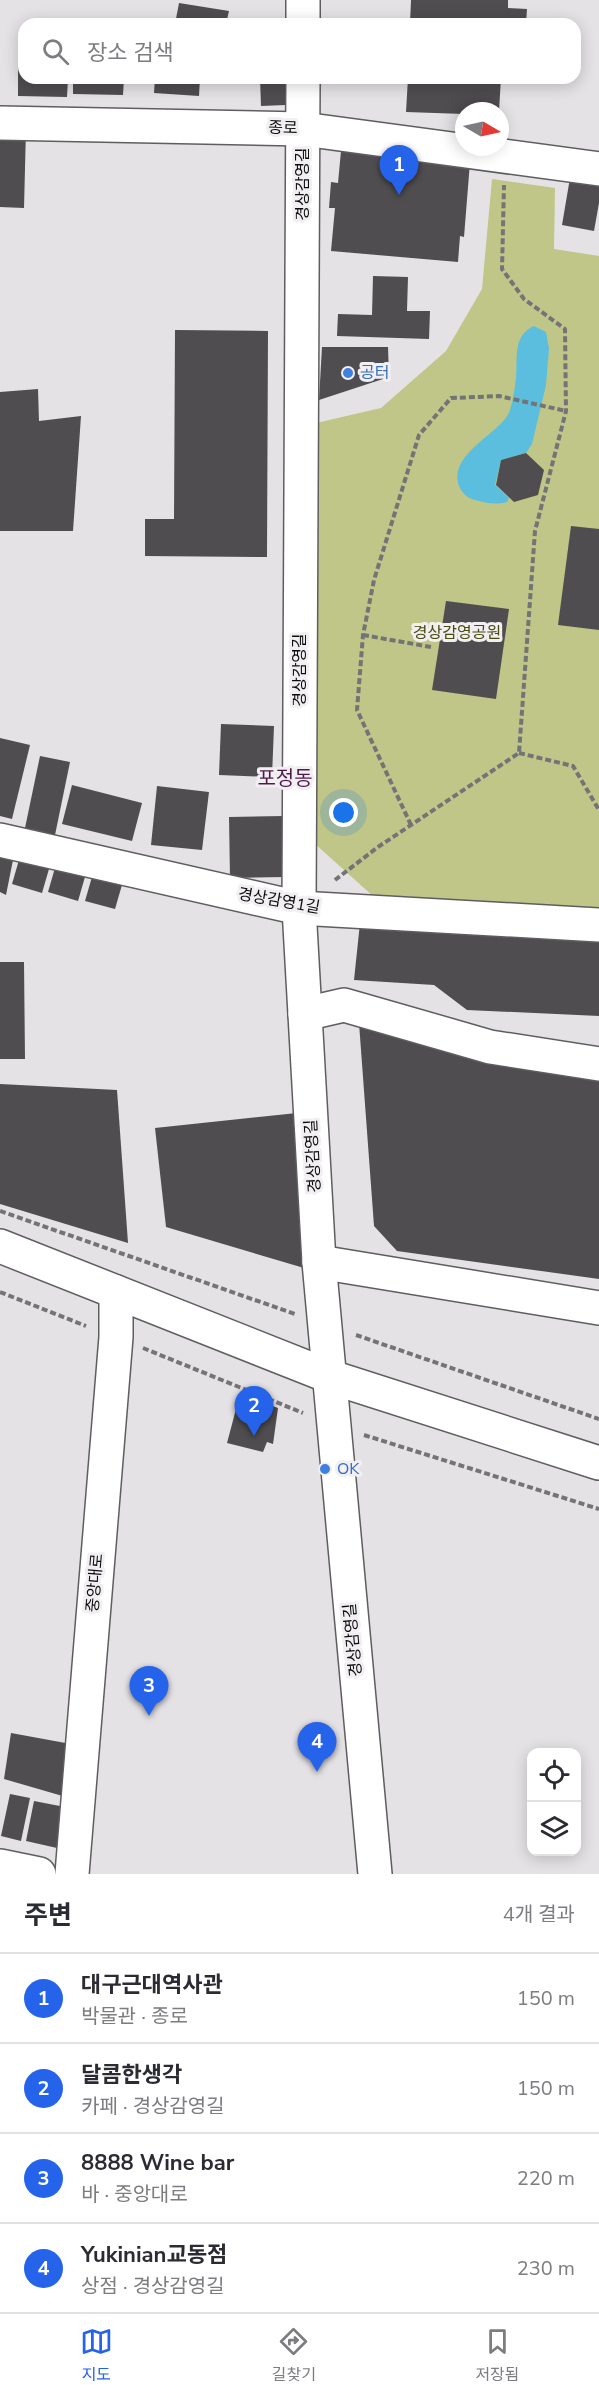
<!DOCTYPE html>
<html lang="ko">
<meta charset="utf-8">
<style>
body{margin:0;font-family:"Nunito Sans","Noto Sans KR",sans-serif;background:#f2f2f3;color:#2b2b33}
.controls{position:absolute;right:18px;bottom:18px;display:grid;overflow:hidden;border-radius:12px;box-shadow:0 3px 15px #0003}
.controls button{width:54px;height:54px;display:grid;place-items:center;padding:0;border:0;border-bottom:2px solid #e1e1e2;background:#fff;color:#2b2b33;font:30px sans-serif}
.compass{position:absolute;left:455px;top:102px;width:54px;height:54px;border-radius:50%;background:#fff;box-shadow:0 3px 15px #0003;rotate:99deg}
.you{position:absolute;left:344px;top:813px;width:21px;height:21px;margin:-15px;border:4px solid #fff;border-radius:50%;background:#1a73e8;box-shadow:0 0 0 9px #1a73e833}
.badge{display:grid;place-items:center;width:39px;height:39px;border-radius:50%;background:#2563eb;color:#fff;font-size:20px;font-weight:700}
.pin{position:absolute;translate:-50% -50px;filter:drop-shadow(0 2px 3px #0008)}
.pin::after{content:'';position:absolute;top:32px;width:21px;height:18px;background:inherit;clip-path:polygon(0 0,100% 0,50% 100%)}
.list{margin:0;padding:0;list-style:none}
h2{display:flex;justify-content:space-between;align-items:center;height:78px;margin:0;padding:0 24px;font-size:26px}
h2 small{font-size:20px;font-weight:400;color:#7c7c81}
.list li{display:grid;grid-template-columns:39px 1fr auto;gap:18px;align-items:center;box-sizing:border-box;height:90px;padding:0 24px;border-top:2px solid #e1e1e2}
.list b{display:block;font-size:22px;white-space:nowrap}
.list p{margin:0;font-size:20px;white-space:nowrap;color:#7c7c81}
.list em{font-size:20px;font-style:normal;color:#7c7c81}
.icon{flex:none;width:33px;height:33px;fill:none;stroke:currentColor;stroke-width:2;stroke-linecap:round;stroke-linejoin:round}
.map{position:relative;flex:none;width:599px;height:1874px;overflow:hidden}
.search{position:absolute;background:#fff;box-shadow:0 3px 15px #0003;left:18px;right:18px;top:18px;height:66px;display:flex;align-items:center;gap:15px;box-sizing:border-box;padding:0 21px;border-radius:18px;color:#7c7c81;font-size:22px}
.sheet{height:438px;background:#fff}
nav{display:flex;justify-content:space-around;align-items:center;box-sizing:border-box;height:84px;border-top:2px solid #e1e1e2;background:#fff;font-size:16px;color:#7c7c81}
nav a{display:grid;justify-items:center;gap:3px}
nav .on{color:#2563eb}
.map>svg:first-child{display:block}
.green{fill:#bfc688}
.water{fill:#5bbedf}
.building{fill:#4f4d4f}
.lines{fill:none;stroke-linecap:round;stroke-linejoin:round}
.minor-casing{stroke:#5f5d60;stroke-width:36}
.major-casing{stroke:#5f5d60;stroke-width:36}
.path{stroke:#747375;stroke-width:4;stroke-dasharray:6 3;stroke-linecap:butt}
.minor{stroke:#fff;stroke-width:33}
.major{stroke:#fff;stroke-width:33}
.shop-dot{fill:#3f7fe0;stroke:#f1eff2;stroke-width:2}
.labels{text-anchor:middle;dominant-baseline:central;stroke-width:6;stroke-linejoin:round;paint-order:stroke}
.street-label{font-size:16px;fill:#0d0c0d;stroke:#f1eff2}
.shop-label{font-size:16px;fill:#366cbe;stroke:#f1eff2;text-anchor:start}
.park-label{font-size:16px;fill:#474b0f;stroke:#f1eff2}
.quarter-label{font-size:20px;fill:#4d1a49;stroke:#f1eff2}
</style>
<div class="map">
<svg width="599" height="1874" viewBox="0 0 599 1874">
<rect width="100%" height="100%" fill="#e4e2e5"/>
<path class="green" d="M492,179L555,188L554,249L599,256V910L374,897L313,842L316,423L381,408L446,351L482,289Z"/>
<path class="water" d="M534,326L546,332L549,349L546,385L532,444L526,453L501,460L495,485L509,498L507,502C496,505 485,503 475,500C467,498 462,493 459,486C447,453 504,432 510,410C513,400 515,388 516,378C518,358 512,336 534,326Z"/>
<g class="building">
<path d="M411,0H508V8L527,9L526,24H410Z"/>
<path d="M179,3L229,11L226,24H175Z"/>
<path d="M18,62H24V78H68L67,97L18,96Z"/>
<path d="M73,78H124L123,95L73,94Z"/>
<path d="M155,78H200L199,96L154,93Z"/>
<path d="M260,78H285L286,105L261,106Z"/>
<path d="M408,78H501L499,111H464V114L406,112Z"/>
<path d="M0,127L26,128L24,208L0,207Z"/>
<path d="M341,151L470,162L464,237L460,236L458,262L331,251L335,208H329L331,182L338,183Z"/>
<path d="M570,178L599,184V203L594,231L562,225Z"/>
<path d="M373,276L408,277L407,311H430L429,339L337,336L338,314L372,315Z"/>
<path d="M175,330L268,331L267,557L145,556V519H174Z"/>
<path d="M322,347H388L389,377L319,400Z"/>
<path d="M38,389L39,421L81,416L73,531H0V392Z"/>
<path d="M526,453L544,470L538,495L514,502L496,485L501,460Z"/>
<path d="M571,526L599,529V630L558,625Z"/>
<path d="M446,601L509,609L496,699L432,690Z"/>
<path d="M221,724L274,726L272,777L219,775Z"/>
<path d="M0,738L30,745L12,819L0,816Z"/>
<path d="M40,756L70,762L55,835L25,828Z"/>
<path d="M72,785L142,803L132,841L62,824Z"/>
<path d="M157,786L209,792L202,850L151,845Z"/>
<path d="M284,816L285,877L230,878L229,817Z"/>
<path d="M0,847L15,850L6,895L0,892Z"/>
<path d="M21,853L51,862L42,893L12,884Z"/>
<path d="M57,861L87,870L78,901L48,892Z"/>
<path d="M94,870L124,878L115,909L85,901Z"/>
<path d="M360,923L599,935V1016L467,1010L434,985L354,980Z"/>
<path d="M0,962H24L25,1059H0Z"/>
<path d="M359,1023L599,1074V1279L397,1251L374,1226Z"/>
<path d="M0,1084L117,1090L128,1243L0,1204Z"/>
<path d="M297,1113L304,1268L166,1227L155,1128Z"/>
<path d="M240,1394L278,1408L273,1444L267,1442L263,1452L227,1443Z"/>
<path d="M11,1733L71,1744L66,1797L4,1779Z"/>
<path d="M10,1794L30,1798L21,1841L1,1836Z"/>
<path d="M34,1801L65,1807L57,1848L26,1841Z"/>
</g>
<g class="lines">
<defs>
<g id="minor">
<path d="M303,24V0"/>
<path d="M303,78L299,908L319,1262L375,1874"/>
<path d="M0,123L303,129L599,169"/>
<path d="M0,840L299,908L599,925"/>
<path d="M305,1014L344,1005L490,1047L599,1064"/>
<path d="M319,1262L599,1308"/>
<path d="M0,1866L39,1874"/>
<path d="M72,1874L116,1337V1292"/>
</g>
<path id="major" d="M0,1246L331,1377L599,1463"/>
</defs>
<use href="#minor" class="minor-casing"/>
<use href="#major" class="major-casing"/>
<g class="path">
<path d="M363,635L431,647"/>
<path d="M519,753L573,766L599,810"/>
<path d="M411,825L357,710L363,635L374,580L419,435L451,398L499,396L566,411"/>
<path d="M335,880L378,847L519,753L535,531L566,411L565,329L524,299L502,269L504,185"/>
<path d="M0,1211L295,1314"/>
<path d="M0,1292L86,1326"/>
<path d="M356,1335L599,1419"/>
<path d="M143,1348L303,1413"/>
<path d="M364,1435L599,1509"/>
</g>
<use href="#minor" class="minor"/>
<use href="#major" class="major"/>
</g>
<g class="shop-dot">
<circle cx="348" cy="373" r="6"/>
<circle cx="325" cy="1469" r="6"/>
</g>
<g class="labels">
<g class="street-label">
<text transform="translate(283 128) rotate(2)">종로</text>
<text transform="translate(303 184) rotate(-90)">경상감영길</text>
<text transform="translate(300 670) rotate(-90)">경상감영길</text>
<text transform="translate(279 901) rotate(10)">경상감영1길</text>
<text transform="translate(313 1156) rotate(-93)">경상감영길</text>
<text transform="translate(95 1583) rotate(-85)">중앙대로</text>
<text transform="translate(353 1640) rotate(-95)">경상감영길</text>
</g>
<g class="shop-label">
<text x="360" y="373">공터</text>
<text x="337" y="1469">OK</text>
</g>
<g class="park-label">
<text x="457" y="633">경상감영공원</text>
</g>
<g class="quarter-label">
<text x="285" y="778">포정동</text>
</g>
</g>
</svg>
<div class="controls">
<button><svg class="icon" aria-label="locate" viewBox="0 0 24 24"><circle cx="12" cy="12" r="6"/><path d="M12 2v4M12 18v4M2 12h4M18 12h4"/></svg></button>
<button><svg class="icon" aria-label="layers" viewBox="0 0 24 24"><path d="M12 4l9 5-9 5-9-5zM3 14l9 5 9-5"/></svg></button>
</div>
<svg class="compass" viewBox="-18 -18 36 36"><path d="M0-13l5 13h-10z" fill="#e53935"/><path d="M0 13l5-13h-10z" fill="#7c7c81"/></svg>
<div class="you"></div>
<div class="pin badge" style="left:399px;top:195px">1</div>
<div class="pin badge" style="left:254px;top:1436px">2</div>
<div class="pin badge" style="left:149px;top:1716px">3</div>
<div class="pin badge" style="left:317px;top:1772px">4</div>
<div class="search"><svg class="icon" aria-label="search" viewBox="0 0 24 24"><circle cx="10" cy="10" r="6"/><path d="M15 15l6 6"/></svg>장소 검색</div>
</div>
<section class="sheet">
<h2>주변<small>4개 결과</small></h2>
<ul class="list">
<li><span class="badge">1</span><div><b>대구근대역사관</b><p>박물관 · 종로</p></div><em>150 m</em></li>
<li><span class="badge">2</span><div><b>달콤한생각</b><p>카페 · 경상감영길</p></div><em>150 m</em></li>
<li><span class="badge">3</span><div><b>8888 Wine bar</b><p>바 · 중앙대로</p></div><em>220 m</em></li>
<li><span class="badge">4</span><div><b>Yukinian교동점</b><p>상점 · 경상감영길</p></div><em>230 m</em></li>
</ul>
</section>
<nav>
<a class="on"><svg class="icon" aria-label="map" viewBox="0 0 24 24"><path d="M3 6l6-2 6 2 6-2v14l-6 2-6-2-6 2zM9 4v14M15 6v14"/></svg>지도</a>
<a><svg class="icon" aria-label="directions" viewBox="0 0 24 24"><path d="M12 3l9 9-9 9-9-9zM9 14v-3h6M13 9l2 2-2 2"/></svg>길찾기</a>
<a><svg class="icon" aria-label="saved" viewBox="0 0 24 24"><path d="M7 4h10v16l-5-4-5 4z"/></svg>저장됨</a>
</nav>
